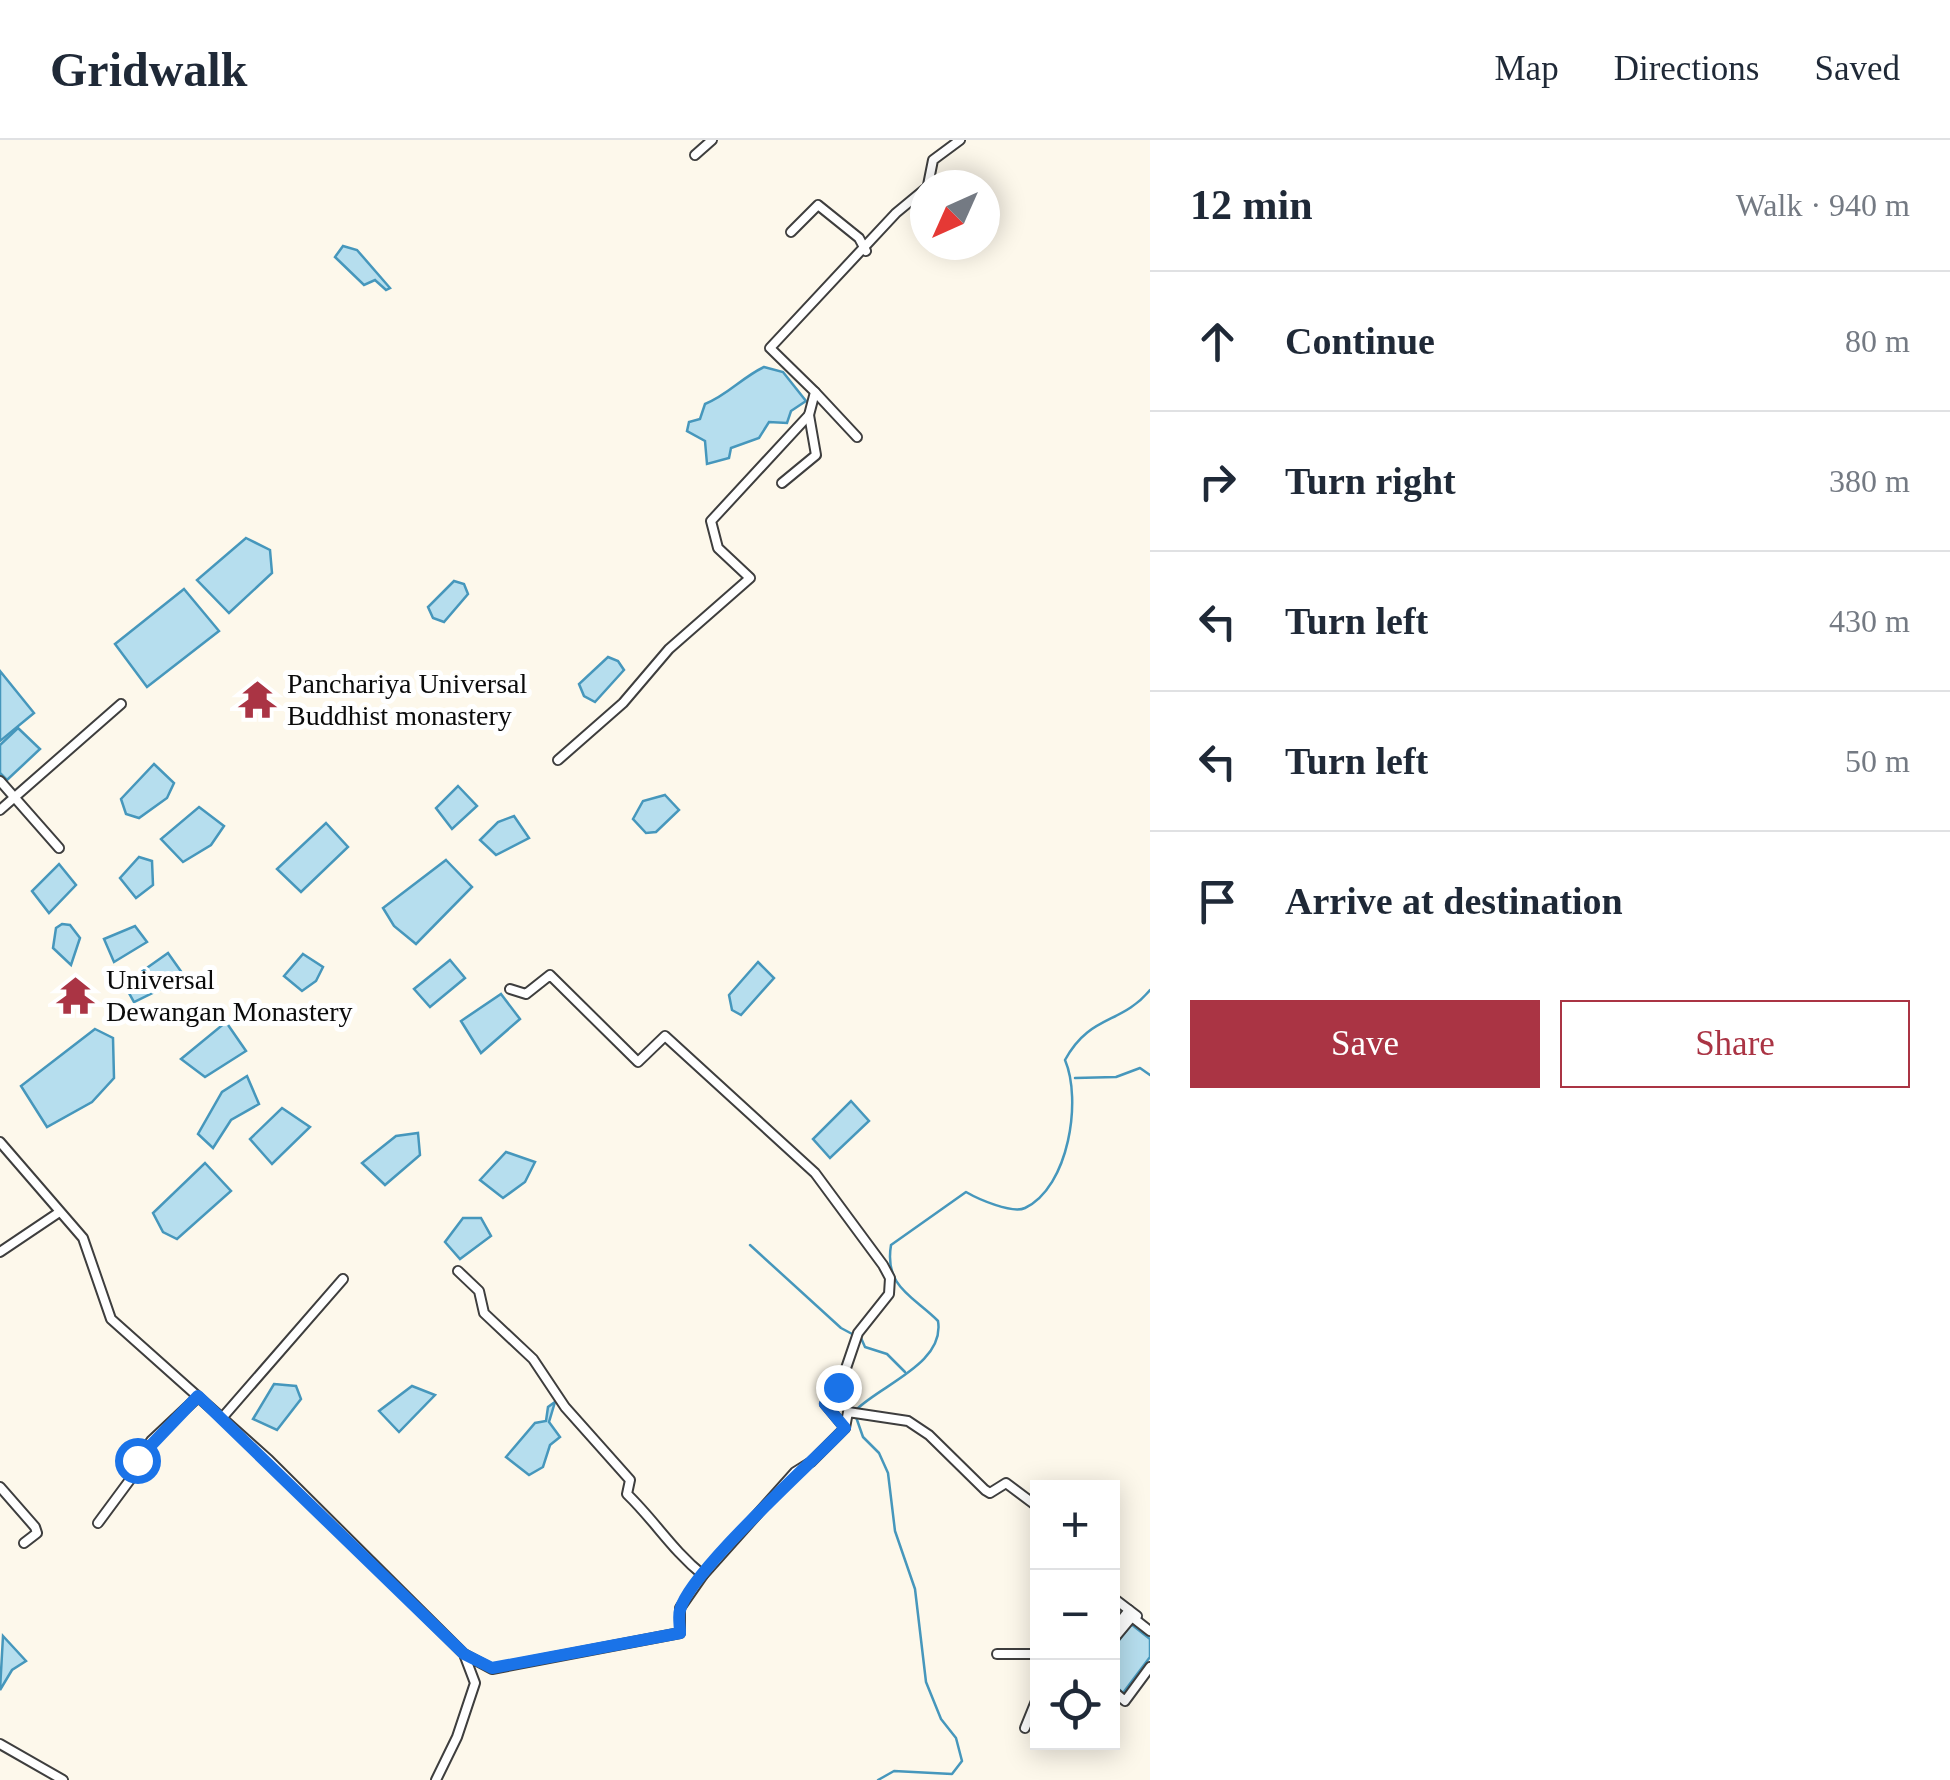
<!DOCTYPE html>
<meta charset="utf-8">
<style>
body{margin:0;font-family:"Times New Roman",serif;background:#f2f2f3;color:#1f2937}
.controls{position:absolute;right:30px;bottom:30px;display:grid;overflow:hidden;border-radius:0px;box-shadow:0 5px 25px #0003}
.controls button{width:90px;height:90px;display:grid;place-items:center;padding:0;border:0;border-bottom:2px solid #e0e1e3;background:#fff;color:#1f2937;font:50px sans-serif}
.compass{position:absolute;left:910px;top:30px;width:90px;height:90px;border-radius:50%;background:#fff;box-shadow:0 5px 25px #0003;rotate:225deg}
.stop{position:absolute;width:30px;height:30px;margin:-22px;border:8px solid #1a73e8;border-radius:50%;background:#fff}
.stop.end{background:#1a73e8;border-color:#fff;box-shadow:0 2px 10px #0008}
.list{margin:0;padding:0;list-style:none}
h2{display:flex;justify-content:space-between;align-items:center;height:130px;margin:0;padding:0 40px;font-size:42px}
h2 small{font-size:32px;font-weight:400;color:#747a83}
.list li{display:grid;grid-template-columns:65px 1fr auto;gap:30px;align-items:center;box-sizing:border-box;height:140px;padding:0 40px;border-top:2px solid #e0e1e3}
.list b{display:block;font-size:38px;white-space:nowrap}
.list em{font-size:32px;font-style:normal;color:#747a83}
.actions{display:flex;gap:20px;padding:30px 40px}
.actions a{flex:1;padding:22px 0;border:2px solid #aa3444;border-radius:0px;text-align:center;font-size:35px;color:#aa3444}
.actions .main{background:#aa3444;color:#fff}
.icon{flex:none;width:55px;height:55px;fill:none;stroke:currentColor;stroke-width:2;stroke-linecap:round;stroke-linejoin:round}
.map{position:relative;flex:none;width:1150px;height:1640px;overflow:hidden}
header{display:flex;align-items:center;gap:60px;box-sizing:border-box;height:140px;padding:0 50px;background:#fff;border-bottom:2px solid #e0e1e3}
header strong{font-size:48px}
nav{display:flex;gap:55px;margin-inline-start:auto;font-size:35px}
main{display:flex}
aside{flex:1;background:#fff}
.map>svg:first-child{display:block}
.water{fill:#b6deee;stroke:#4697bc;stroke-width:2.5}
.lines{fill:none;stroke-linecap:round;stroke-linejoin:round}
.stream{stroke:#4697bc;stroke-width:2.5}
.minor-casing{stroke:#3e3e3e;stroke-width:12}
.minor{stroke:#fff;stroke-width:8}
.route{stroke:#1a73e8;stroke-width:12}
.labels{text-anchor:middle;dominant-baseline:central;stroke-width:10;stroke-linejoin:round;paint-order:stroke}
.poi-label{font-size:28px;fill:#0b0b0b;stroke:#fff;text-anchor:start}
</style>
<header>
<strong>Gridwalk</strong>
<nav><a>Map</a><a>Directions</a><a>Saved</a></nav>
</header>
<main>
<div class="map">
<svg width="1150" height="1640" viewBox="0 0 1150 1640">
<rect width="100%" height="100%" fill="#fdf8eb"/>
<g class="water">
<path d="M343,106L357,110L390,148L386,150L375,140L364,145L335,117Z"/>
<path d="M764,227L783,232L806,261L791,271L787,283L769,282L759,298L731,308L729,318L707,324L705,301L687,291L689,282L700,279L705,264C728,255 741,238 764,227Z"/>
<path d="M246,398L270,410L272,433L229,473L197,440Z"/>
<path d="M454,441L464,444L468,454L444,482L433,478L428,467Z"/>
<path d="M184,449L219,491L147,547L115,504Z"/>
<path d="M608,517L618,521L624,530L595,562L584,556L579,544Z"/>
<path d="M0,531L34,573L0,601Z"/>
<path d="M18,588L40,609L7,640L0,633V605Z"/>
<path d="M154,624L174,643L167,658L139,678L126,674L121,659Z"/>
<path d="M458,646L477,666L452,689L436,668Z"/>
<path d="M665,655L679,670L656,692L646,693L633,679L643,661Z"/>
<path d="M199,667L224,686L211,705L183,722L161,699Z"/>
<path d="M514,676L529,698L496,715L480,700L498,682Z"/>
<path d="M326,683L348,707L301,752L277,729Z"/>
<path d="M139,717L152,721L153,745L136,758L120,738Z"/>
<path d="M446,720L472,747L416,804L394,786L383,768Z"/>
<path d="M59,724L76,745L49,773L32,751Z"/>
<path d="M62,784L70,785L80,798L71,825L53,808L56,788Z"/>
<path d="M135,786L147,802L114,822L104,799Z"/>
<path d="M168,813L185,837L134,862L124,844Z"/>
<path d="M303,814L323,827L316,841L302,851L284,836Z"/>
<path d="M450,820L465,838L430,867L414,849Z"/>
<path d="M758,822L774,838L741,875L732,870L729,855Z"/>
<path d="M501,854L520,879L481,913L461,881Z"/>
<path d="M226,882L246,911L205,937L181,919Z"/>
<path d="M95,889L113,898L114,938L92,962L47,987L21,946Z"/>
<path d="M247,936L259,964L231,980L213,1008L198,994L222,952Z"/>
<path d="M851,961L869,981L830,1018L813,999Z"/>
<path d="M282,968L310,987L272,1024L250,999Z"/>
<path d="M418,993L420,1015L385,1045L362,1023L396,996Z"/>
<path d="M506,1012L535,1022L525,1042L503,1058L480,1040Z"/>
<path d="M205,1023L231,1051L177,1099L163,1092L153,1073Z"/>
<path d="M463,1078H481L491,1096L460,1119L445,1102Z"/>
<path d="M274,1244L296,1246L301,1259L277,1290L253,1279Z"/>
<path d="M412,1246L435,1255L399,1292L379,1271Z"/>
<path d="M555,1262L549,1282L560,1297L550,1305L543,1327L529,1335L506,1317L535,1283L546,1281L548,1267Z"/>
<path d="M1131,1484L1150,1499V1517L1123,1553L1113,1544V1508Z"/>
<path d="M3,1496L26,1521L12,1530L0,1550Z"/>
</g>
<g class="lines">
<g class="stream">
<path d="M1075,938L1116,937L1140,928L1150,935"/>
<path d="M750,1105L841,1188L854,1195"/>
<path d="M861,1198L865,1207L887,1214L905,1232"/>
<path d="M857,1269C883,1244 945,1223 938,1181C913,1156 884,1147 891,1105L966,1052C978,1059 1012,1074 1025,1068C1069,1047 1082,960 1065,920C1090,874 1121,885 1150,850"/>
<path d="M856,1277L863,1297L879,1313L888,1333L895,1391L915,1449L926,1542L941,1579L956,1598L962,1621L952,1634L894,1631L878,1640"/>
</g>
<defs>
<g id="minor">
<path d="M695,15L712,0"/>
<path d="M928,45L933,20L960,0"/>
<path d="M791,92L818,65L859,98L866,111"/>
<path d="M815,252L857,297"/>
<path d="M782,343L816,315L809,275"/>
<path d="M558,620L623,563L669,509L750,438L718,408L711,381L809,275L815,252L770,208L896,73L925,49"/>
<path d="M0,641L59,708"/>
<path d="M0,670L121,564"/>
<path d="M0,1002L83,1098L111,1179L269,1320L464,1514L475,1543L457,1597L436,1640"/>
<path d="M0,1112L58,1073"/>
<path d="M458,1131L479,1151L484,1173L533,1219L565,1267L630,1340L627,1354C655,1381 672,1410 703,1435"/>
<path d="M222,1278L343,1139"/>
<path d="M845,1288L848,1272L908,1281L929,1295L985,1350L990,1353L1006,1343L1038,1367"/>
<path d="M0,1347L35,1387L37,1393L24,1403"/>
<path d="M98,1383L135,1333L137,1320L151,1301L198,1257"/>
<path d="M1112,1457L1137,1476"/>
<path d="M1112,1492L1129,1470"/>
<path d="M1112,1501L1132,1477L1150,1491"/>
<path d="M464,1514L492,1529L680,1493V1468L703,1435L795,1332L811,1322L845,1288L825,1264L843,1237L858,1193L889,1154L890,1138L883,1125L815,1033L665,896L638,922L550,835L526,854L510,849"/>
<path d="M997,1514H1038"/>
<path d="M1112,1550L1125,1561L1150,1527"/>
<path d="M1025,1588L1038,1556"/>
<path d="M0,1604L63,1640"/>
</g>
</defs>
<use href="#minor" class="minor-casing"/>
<use href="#minor" class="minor"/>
</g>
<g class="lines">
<path class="route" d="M137,1320L198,1256L464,1514L492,1528L680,1493C680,1486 678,1476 680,1470C690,1431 813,1322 845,1288L825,1264L838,1247"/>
</g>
<defs>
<symbol id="temple-bare" viewBox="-9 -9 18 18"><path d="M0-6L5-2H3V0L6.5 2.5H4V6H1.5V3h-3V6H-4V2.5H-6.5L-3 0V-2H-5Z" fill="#aa3444" stroke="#fff" stroke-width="2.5" paint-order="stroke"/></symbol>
</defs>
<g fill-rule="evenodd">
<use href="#temple-bare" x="230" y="532" width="55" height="55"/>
<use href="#temple-bare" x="48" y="828" width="55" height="55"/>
</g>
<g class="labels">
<g class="poi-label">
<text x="287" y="543">Panchariya Universal<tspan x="287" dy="32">Buddhist monastery</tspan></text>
<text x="106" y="839">Universal<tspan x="106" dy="32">Dewangan Monastery</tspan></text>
</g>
</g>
</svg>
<div class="controls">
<button>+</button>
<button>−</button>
<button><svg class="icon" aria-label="locate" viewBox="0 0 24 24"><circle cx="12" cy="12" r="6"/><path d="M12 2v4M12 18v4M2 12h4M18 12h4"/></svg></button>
</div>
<svg class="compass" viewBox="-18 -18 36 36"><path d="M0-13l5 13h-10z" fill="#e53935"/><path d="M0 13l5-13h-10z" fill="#747a83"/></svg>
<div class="stop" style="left:137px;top:1320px"></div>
<div class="stop end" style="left:838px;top:1247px"></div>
</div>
<aside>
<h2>12 min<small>Walk · 940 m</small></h2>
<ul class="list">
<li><svg class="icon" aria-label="ahead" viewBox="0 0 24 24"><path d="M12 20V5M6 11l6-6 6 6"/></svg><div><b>Continue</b></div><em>80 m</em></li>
<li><svg class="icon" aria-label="right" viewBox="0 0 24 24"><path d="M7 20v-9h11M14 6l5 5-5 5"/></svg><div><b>Turn right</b></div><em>380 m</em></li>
<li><svg class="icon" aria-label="left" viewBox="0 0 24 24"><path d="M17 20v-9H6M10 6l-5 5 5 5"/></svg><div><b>Turn left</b></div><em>430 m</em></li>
<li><svg class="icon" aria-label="left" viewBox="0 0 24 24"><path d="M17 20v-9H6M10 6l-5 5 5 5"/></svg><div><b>Turn left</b></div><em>50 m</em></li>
<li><svg class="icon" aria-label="arrive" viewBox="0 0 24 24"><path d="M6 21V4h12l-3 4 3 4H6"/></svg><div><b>Arrive at destination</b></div></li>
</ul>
<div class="actions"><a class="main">Save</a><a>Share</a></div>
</aside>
</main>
